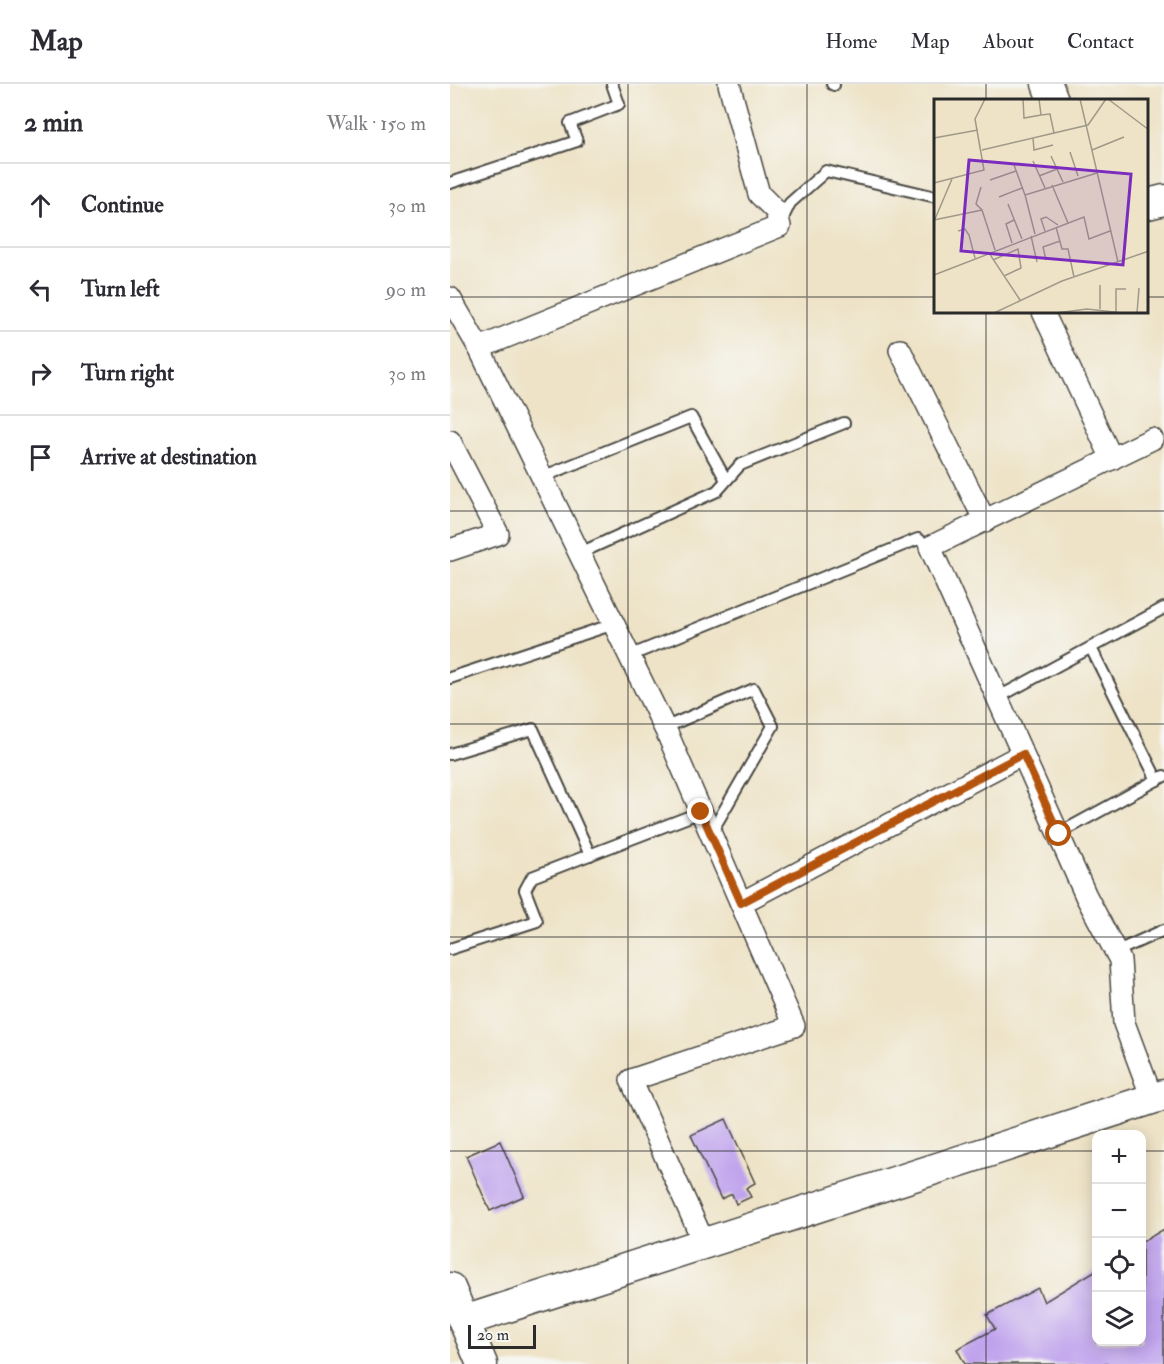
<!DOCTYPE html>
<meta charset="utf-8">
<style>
body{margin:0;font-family:"IM FELL Double Pica",serif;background:#f7f7f7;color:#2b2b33}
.controls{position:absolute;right:18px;bottom:18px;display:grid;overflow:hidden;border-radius:12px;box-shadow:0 3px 15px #0003}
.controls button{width:54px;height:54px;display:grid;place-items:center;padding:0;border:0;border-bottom:2px solid #e1e1e2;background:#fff;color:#2b2b33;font:30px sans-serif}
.scale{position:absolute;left:18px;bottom:15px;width:68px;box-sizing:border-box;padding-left:6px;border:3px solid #2b2b2b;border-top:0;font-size:16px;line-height:21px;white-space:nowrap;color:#2b2b2b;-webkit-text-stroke:4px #f6f6f2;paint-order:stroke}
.stop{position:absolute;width:18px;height:18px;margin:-14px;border:4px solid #b45309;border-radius:50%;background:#fff}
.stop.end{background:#b45309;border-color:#fff;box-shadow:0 2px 6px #0008}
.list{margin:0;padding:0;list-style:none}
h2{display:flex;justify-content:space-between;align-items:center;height:78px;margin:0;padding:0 24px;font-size:26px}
h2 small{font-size:20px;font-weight:400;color:#7c7c81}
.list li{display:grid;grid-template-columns:39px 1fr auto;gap:18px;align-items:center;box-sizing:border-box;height:84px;padding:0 24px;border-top:2px solid #e1e1e2}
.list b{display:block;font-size:22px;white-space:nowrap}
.list em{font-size:20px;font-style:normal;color:#7c7c81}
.icon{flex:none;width:33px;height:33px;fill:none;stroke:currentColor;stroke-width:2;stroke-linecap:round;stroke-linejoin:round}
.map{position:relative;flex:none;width:714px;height:1280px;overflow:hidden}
header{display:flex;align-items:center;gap:36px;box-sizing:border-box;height:84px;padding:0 30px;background:#fff;border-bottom:2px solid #e1e1e2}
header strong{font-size:28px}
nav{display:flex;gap:33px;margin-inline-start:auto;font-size:21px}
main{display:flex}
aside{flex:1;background:#fff}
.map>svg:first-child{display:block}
.building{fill:#bfa2ed}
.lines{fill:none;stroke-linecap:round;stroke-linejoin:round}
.lane-casing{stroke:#484742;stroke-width:14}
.street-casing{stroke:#484742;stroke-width:24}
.secondary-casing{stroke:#484742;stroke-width:33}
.lane{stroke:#fff;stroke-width:10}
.street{stroke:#fff;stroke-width:21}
.secondary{stroke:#fff;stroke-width:30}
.route{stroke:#b45309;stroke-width:8}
.grid{fill:none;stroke:#2b2b2b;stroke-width:1.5;stroke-opacity:0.55}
.inset-road{fill:none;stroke:#a09989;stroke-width:1.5}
.view{fill:#7b2cbf;fill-opacity:0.15;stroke:#7b2cbf;stroke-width:3}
.inset-edge{fill:none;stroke:#2b2b2b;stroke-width:3}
</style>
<header>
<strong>Map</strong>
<nav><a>Home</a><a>Map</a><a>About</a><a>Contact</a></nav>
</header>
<main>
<aside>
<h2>2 min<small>Walk · 150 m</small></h2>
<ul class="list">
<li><svg class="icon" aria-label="ahead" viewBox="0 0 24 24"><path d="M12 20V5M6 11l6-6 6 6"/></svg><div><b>Continue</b></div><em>30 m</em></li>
<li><svg class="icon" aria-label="left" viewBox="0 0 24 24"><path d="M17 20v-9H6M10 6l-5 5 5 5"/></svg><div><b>Turn left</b></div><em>90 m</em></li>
<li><svg class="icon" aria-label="right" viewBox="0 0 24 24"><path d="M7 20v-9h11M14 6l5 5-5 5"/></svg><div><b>Turn right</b></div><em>30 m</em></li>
<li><svg class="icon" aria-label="arrive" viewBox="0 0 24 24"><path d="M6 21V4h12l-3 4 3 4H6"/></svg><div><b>Arrive at destination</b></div></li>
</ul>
</aside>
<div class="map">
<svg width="714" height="1280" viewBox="0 0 714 1280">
<rect width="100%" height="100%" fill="#f6f6f2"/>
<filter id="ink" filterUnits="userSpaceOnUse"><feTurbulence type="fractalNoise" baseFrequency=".0167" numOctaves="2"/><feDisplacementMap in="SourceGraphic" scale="12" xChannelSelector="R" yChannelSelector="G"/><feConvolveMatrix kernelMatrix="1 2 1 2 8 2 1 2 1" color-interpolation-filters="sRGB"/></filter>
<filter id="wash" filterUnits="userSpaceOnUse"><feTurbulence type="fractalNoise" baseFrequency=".008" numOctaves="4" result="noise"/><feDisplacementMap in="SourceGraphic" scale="24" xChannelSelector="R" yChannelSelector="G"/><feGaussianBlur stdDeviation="1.35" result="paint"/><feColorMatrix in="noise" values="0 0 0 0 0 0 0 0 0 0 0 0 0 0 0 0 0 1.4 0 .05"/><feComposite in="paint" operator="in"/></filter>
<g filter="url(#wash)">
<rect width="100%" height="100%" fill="#eee3c7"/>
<g id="blocks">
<g class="building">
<path d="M276,1035L305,1099L296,1104L301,1113L286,1120L282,1110L271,1115L241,1051Z"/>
<path d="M50,1057L74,1112L40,1127L16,1072Z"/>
<path d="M714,1145V1280H515L507,1265L545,1245L537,1231L588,1204L594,1218L646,1186V1258H692V1158Z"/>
</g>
</g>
</g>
<g filter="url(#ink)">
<use href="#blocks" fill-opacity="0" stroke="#484742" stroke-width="1.5"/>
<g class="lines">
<defs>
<g id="lane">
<path d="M382,0L384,1"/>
<path d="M0,99L127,57L120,39L169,20L162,0"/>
<path d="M331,138L340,119L376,87L486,113"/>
<path d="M92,393L241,333L276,396"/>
<path d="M130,469L267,407L290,381L394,339"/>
<path d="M641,564L707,696"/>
<path d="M179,572L468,455L480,463"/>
<path d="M0,594L164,540"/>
<path d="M547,614L714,524"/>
<path d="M214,644L304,605L323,642L261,749"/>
<path d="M0,670L83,645L140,771"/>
<path d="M608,750L714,692"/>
<path d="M0,865L87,837L75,806L82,793L251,728"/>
<path d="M665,868L714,846"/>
</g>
<g id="street">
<path d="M0,214L29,264L218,651L344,942L181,996L254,1159"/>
<path d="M593,228L662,375"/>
<path d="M29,264L330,142L326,127L309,110L279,0"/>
<path d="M450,266L535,437"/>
<path d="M0,357L48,450L0,466"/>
<path d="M291,819L573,670"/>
<path d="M702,1014L674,939L670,876L636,812L480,463L702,355"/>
</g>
<g id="secondary">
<path d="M597,0L603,16"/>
<path d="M698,120L714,116"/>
<path d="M0,1204L32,1280"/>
<path d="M14,1237L714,1011"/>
</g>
</defs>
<use href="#lane" class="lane-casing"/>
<use href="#street" class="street-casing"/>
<use href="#secondary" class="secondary-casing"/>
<use href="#lane" class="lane"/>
<use href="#street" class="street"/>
<use href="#secondary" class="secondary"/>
</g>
</g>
<g class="lines" filter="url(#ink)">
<path class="route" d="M251,728L291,819L573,670L609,750"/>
</g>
<path class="grid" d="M178,0V1280M357,0V1280M536,0V16M0,213H486M698,213H714M536,228V1280M0,427H714M0,640H714M0,853H714M0,1067H646M692,1067H714"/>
<g transform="translate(484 15)">
<rect width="214" height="214" fill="#eee3c7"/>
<path class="inset-road" d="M89,0L90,19L107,16M105,0L107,16L116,15L120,34M146,0L184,163M174,0L215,31M0,39L44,31M99,39L100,51L119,46M48,51L154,26L172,0M158,51L190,38M136,53L144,77M117,57L129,83M99,62L111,89M80,66L91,96M105,77L123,70M56,81L82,72M0,84L50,71L41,20L51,0M118,86L134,124M47,88L42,105L48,111L61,151M65,98L88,89M74,105L88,140M1,120L18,80M0,121L48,111M122,128L128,150H134L140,178M24,132L31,130L35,136L41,159M111,132L107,120L112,118L124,126M101,135L91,96L163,74M97,137L103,163M78,144L72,125L80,121M55,154L86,201M59,161L84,150L87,169L70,177M112,161L109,148L126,142M0,176L150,118L155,140L176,132M166,186V210M182,213V190H192M60,214L128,182L215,152M122,214L153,210L189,214M203,214L205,189"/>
<path class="view" d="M35,61L197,75L189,166L27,152Z"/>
<rect width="214" height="214" class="inset-edge"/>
</g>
</svg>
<div class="controls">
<button>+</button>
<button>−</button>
<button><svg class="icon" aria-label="locate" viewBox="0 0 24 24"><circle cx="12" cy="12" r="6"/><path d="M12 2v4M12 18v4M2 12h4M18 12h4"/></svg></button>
<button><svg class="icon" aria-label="layers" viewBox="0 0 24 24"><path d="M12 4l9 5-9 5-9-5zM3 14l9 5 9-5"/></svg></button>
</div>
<div class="scale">20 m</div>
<div class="stop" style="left:609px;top:750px"></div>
<div class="stop end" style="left:251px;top:728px"></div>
</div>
</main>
